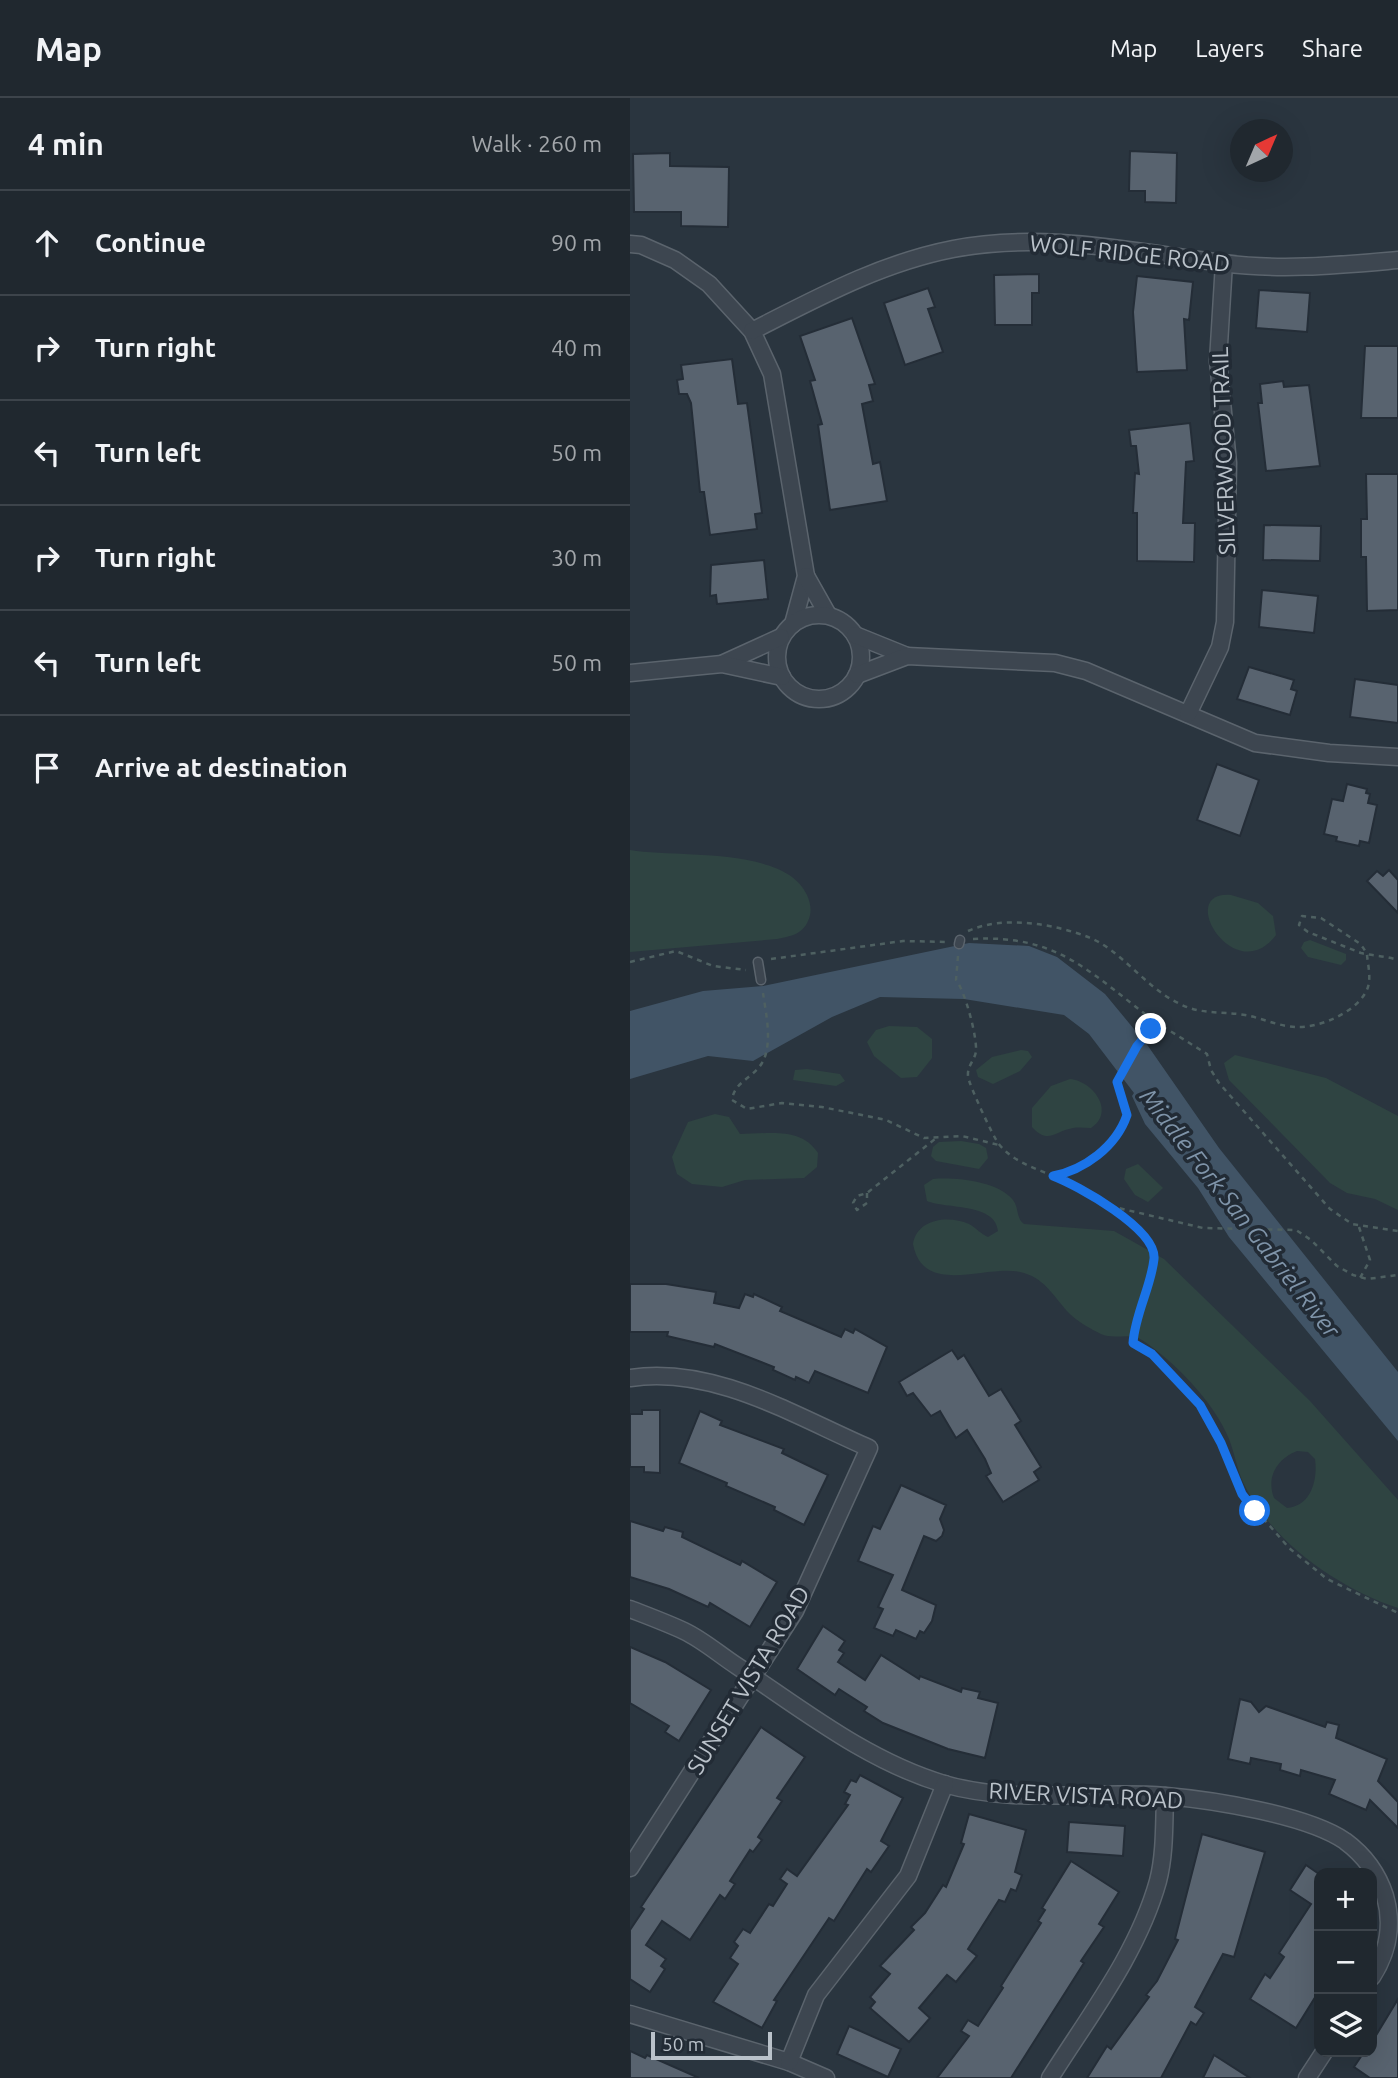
<!DOCTYPE html>
<meta charset="utf-8">
<style>
body{margin:0;font-family:Ubuntu,sans-serif;background:#283037;color:#f1f3f6}
.controls{position:absolute;right:21px;bottom:21px;display:grid;overflow:hidden;border-radius:14px;box-shadow:0 7px 28px #0002}
.controls button{width:63px;height:63px;display:grid;place-items:center;padding:0;border:0;border-bottom:2px solid #3d444b;background:#20282f;color:#f1f3f6;font:35px sans-serif}
.compass{position:absolute;left:600px;top:21px;width:63px;height:63px;border-radius:50%;background:#20282f;box-shadow:0 7px 28px #0002;rotate:44deg}
.scale{position:absolute;left:21px;bottom:18px;width:121px;box-sizing:border-box;padding-left:7px;border:4px solid #bac2ca;border-top:0;font-size:19px;line-height:24px;white-space:nowrap;color:#bac2ca;-webkit-text-stroke:5px #222b35;paint-order:stroke}
.stop{position:absolute;width:21px;height:21px;margin:-16px;border:5px solid #1a73e8;border-radius:50%;background:#fff}
.stop.end{background:#1a73e8;border-color:#fff;box-shadow:0 2px 7px #0008}
.list{margin:0;padding:0;list-style:none}
h2{display:flex;justify-content:space-between;align-items:center;height:91px;margin:0;padding:0 28px;font-size:30px}
h2 small{font-size:23px;font-weight:400;color:#a2a6aa}
.list li{display:grid;grid-template-columns:46px 1fr auto;gap:21px;align-items:center;box-sizing:border-box;height:105px;padding:0 28px;border-top:2px solid #3d444b}
.list b{display:block;font-size:26px;white-space:nowrap}
.list em{font-size:23px;font-style:normal;color:#a2a6aa}
.icon{flex:none;width:38px;height:38px;fill:none;stroke:currentColor;stroke-width:2;stroke-linecap:round;stroke-linejoin:round}
.map{position:relative;flex:none;width:768px;height:1980px;overflow:hidden}
header{display:flex;align-items:center;gap:42px;box-sizing:border-box;height:98px;padding:0 35px;background:#20282f;border-bottom:2px solid #3d444b}
header strong{font-size:33px}
nav{display:flex;gap:38px;margin-inline-start:auto;font-size:24px}
main{display:flex}
aside{flex:1;background:#20282f}
.map>svg:first-child{display:block}
.green{fill:#2f4442;fill-rule:evenodd}
.water{fill:#415466}
.building{fill:#58636f;stroke:#242d37;stroke-width:2}
.lines{fill:none;stroke-linecap:round;stroke-linejoin:round}
.service-casing{stroke:#5b646d;stroke-width:11}
.minor-casing{stroke:#5b646d;stroke-width:19}
.path{stroke:#4e6061;stroke-width:2.5;stroke-dasharray:5 5;stroke-linecap:butt}
.service{stroke:#3d4650;stroke-width:8}
.minor{stroke:#3d4650;stroke-width:16}
.route{stroke:#1a73e8;stroke-width:9}
.labels{text-anchor:middle;dominant-baseline:central;stroke-width:7;stroke-linejoin:round;paint-order:stroke}
.street-label{font-size:23px;fill:#bac2ca;stroke:#222b35}
.water-label{font-size:24px;font-style:italic;fill:#7f94a9;stroke:#222b35}
</style>
<header>
<strong>Map</strong>
<nav><a>Map</a><a>Layers</a><a>Share</a></nav>
</header>
<main>
<aside>
<h2>4 min<small>Walk · 260 m</small></h2>
<ul class="list">
<li><svg class="icon" aria-label="ahead" viewBox="0 0 24 24"><path d="M12 20V5M6 11l6-6 6 6"/></svg><div><b>Continue</b></div><em>90 m</em></li>
<li><svg class="icon" aria-label="right" viewBox="0 0 24 24"><path d="M7 20v-9h11M14 6l5 5-5 5"/></svg><div><b>Turn right</b></div><em>40 m</em></li>
<li><svg class="icon" aria-label="left" viewBox="0 0 24 24"><path d="M17 20v-9H6M10 6l-5 5 5 5"/></svg><div><b>Turn left</b></div><em>50 m</em></li>
<li><svg class="icon" aria-label="right" viewBox="0 0 24 24"><path d="M7 20v-9h11M14 6l5 5-5 5"/></svg><div><b>Turn right</b></div><em>30 m</em></li>
<li><svg class="icon" aria-label="left" viewBox="0 0 24 24"><path d="M17 20v-9H6M10 6l-5 5 5 5"/></svg><div><b>Turn left</b></div><em>50 m</em></li>
<li><svg class="icon" aria-label="arrive" viewBox="0 0 24 24"><path d="M6 21V4h12l-3 4 3 4H6"/></svg><div><b>Arrive at destination</b></div></li>
</ul>
</aside>
<div class="map">
<svg width="768" height="1980" viewBox="0 0 768 1980">
<rect width="100%" height="100%" fill="#2a353f"/>
<g class="green">
<path d="M0,752C47,760 155,748 177,797C181,806 182,815 178,823C172,837 160,838 147,841L0,854Z"/>
<path d="M601,797L628,805L643,818L646,837C605,892 544,792 601,797Z"/>
<path d="M680,842L716,856V862L711,867L678,859L671,850L674,844Z"/>
<path d="M259,928L287,929L302,941V960L287,979L271,980L244,958L237,944L246,932Z"/>
<path d="M391,952L398,953L402,959L390,973L363,986L348,979L346,972L362,959Z"/>
<path d="M605,957L696,980L768,1018V1112L745,1101L717,1095L700,1085L599,982L594,965Z"/>
<path d="M177,971L210,976L215,983L206,988L163,982L165,972Z"/>
<path d="M440,981C463,983 486,1014 461,1030C455,1030 449,1029 443,1030C425,1033 418,1047 402,1029V1010L421,988Z"/>
<path d="M85,1016L99,1019L110,1036C138,1036 171,1028 188,1055L187,1069L174,1080L115,1082L92,1089L62,1086L47,1076L42,1059L58,1024Z"/>
<path d="M331,1043L349,1046L356,1050L358,1060L349,1071L306,1063L301,1058L303,1049L309,1044Z"/>
<path d="M508,1066L533,1090L518,1104L505,1097L494,1081L496,1071Z"/>
<path d="M303,1081C325,1079 368,1083 383,1102C389,1110 386,1120 394,1126L484,1133L534,1161L680,1303L768,1402V1510C708,1490 642,1444 614,1386C607,1372 605,1356 599,1341C584,1304 545,1264 512,1242C501,1234 484,1242 471,1236C461,1231 448,1224 440,1216C424,1200 417,1182 394,1175C360,1164 293,1201 283,1146C287,1121 318,1117 339,1126C346,1130 351,1136 358,1139L368,1133C366,1105 316,1111 297,1103L294,1087ZM667,1353L678,1354L685,1361C688,1382 681,1408 657,1410L644,1400C636,1379 647,1361 667,1353Z"/>
</g>
<path class="water" d="M339,845L399,848L427,859L475,896L518,948L589,1050L768,1274V1343L599,1139L568,1090L515,1026L502,998L504,995L459,936L434,917L334,901L250,899L202,919L123,963L78,958L0,981V913L73,893L133,888Z"/>
<g class="building">
<path d="M500,53L547,55L546,105L515,104V93H499Z"/>
<path d="M40,55V68L99,69L98,129L51,128V114H4L3,56Z"/>
<path d="M409,176V195H402V227H365L364,177Z"/>
<path d="M507,178L563,184L559,222L554,221L557,272L507,274L503,214Z"/>
<path d="M298,190L305,209L298,211L313,254L275,267L254,205Z"/>
<path d="M629,192L680,195L677,234L626,230Z"/>
<path d="M222,220L245,286L239,287L243,303L232,306L243,366L250,364L257,403L200,412L188,327L192,326L180,283L185,282L170,238Z"/>
<path d="M735,248H768V320H731Z"/>
<path d="M102,261L108,306L117,305L132,415L125,416L127,431L80,437L74,394H70L61,305L57,296H49L47,282L53,281L51,267Z"/>
<path d="M653,283L654,289L679,287L690,368L636,373L628,305H632L630,286Z"/>
<path d="M560,325L564,363L556,364L553,425H565L564,464L507,463V415H503L505,375L509,376L506,348H501L499,332Z"/>
<path d="M736,376H768V512L737,513L736,459H731V421H737Z"/>
<path d="M634,427L691,428L690,463L633,462Z"/>
<path d="M134,462L138,501L87,506L86,497L80,498L81,467Z"/>
<path d="M632,492L688,498L684,535L629,529Z"/>
<path d="M619,569L664,582L661,591L667,593L660,617L607,601Z"/>
<path d="M725,581L768,587V625L720,619Z"/>
<path d="M587,666L629,682L610,738L567,722Z"/>
<path d="M717,686L737,691L736,695L740,696L738,705L747,707L739,745L730,743L729,748L706,743L707,739L694,736L702,701L713,703Z"/>
<path d="M759,772L768,782V815L737,783L747,773L753,778Z"/>
<path d="M0,1186H36L86,1194L84,1205L109,1210L115,1196L123,1199L124,1196L152,1209L150,1213L211,1239L215,1231L223,1235L225,1231L257,1249L238,1295L185,1273L179,1285L166,1279L165,1282L143,1272L144,1269L85,1246L84,1249L37,1238L38,1234H0Z"/>
<path d="M322,1252L328,1261L334,1257L359,1298L371,1291L391,1323L385,1327L411,1369L404,1374L409,1382L373,1404L356,1378L361,1375L355,1361L337,1332L326,1340L310,1313L301,1318L283,1295L277,1298L269,1284Z"/>
<path d="M12,1312H30V1375L14,1374V1369H0V1316H12Z"/>
<path d="M70,1313L92,1323L90,1327L154,1351L152,1355L198,1377L174,1427L144,1412L145,1409L96,1388L97,1385L49,1365Z"/>
<path d="M271,1387L316,1407L310,1421L314,1432L312,1438L306,1443L294,1438L272,1492L306,1507L302,1523L294,1535L290,1533L286,1541L266,1532L263,1538L244,1530L253,1511L248,1509L263,1477L228,1463L243,1428L250,1431Z"/>
<path d="M0,1423L33,1433L35,1429L53,1434L52,1439L110,1467L112,1463L147,1484L120,1529L80,1505L78,1509L39,1491L0,1479Z"/>
<path d="M193,1528L215,1543L209,1552L214,1555L208,1564L235,1582L251,1557L289,1581L290,1578L331,1594L332,1590L350,1594L348,1600L368,1605L355,1660L318,1651L253,1625L234,1613L237,1609L209,1591L205,1597L167,1571Z"/>
<path d="M0,1549L35,1564L81,1592L49,1643L35,1634L39,1628L0,1605Z"/>
<path d="M610,1601L621,1604L629,1614L636,1608L695,1629L697,1624L709,1627L706,1640L757,1661L748,1683L768,1704V1730L740,1702L736,1712L699,1696L705,1682L671,1672L670,1678L650,1672L651,1666L621,1660L620,1666L598,1661Z"/>
<path d="M131,1629L175,1659L147,1700L152,1703L128,1739L132,1742L123,1754L120,1752L100,1783L105,1786L95,1801L90,1797L60,1842L32,1823L16,1847L36,1861L31,1868L35,1871L20,1894L0,1881V1832L14,1811L11,1809Z"/>
<path d="M230,1677L273,1700L251,1743L259,1748L241,1774L237,1771L204,1823L199,1820L144,1902L147,1903L132,1930L83,1904L108,1866L100,1860L108,1848L104,1844L113,1831L120,1835L139,1806L143,1808L157,1786L150,1781L157,1771L167,1778L218,1707L215,1706L220,1697L214,1694L221,1682L226,1684Z"/>
<path d="M339,1716L396,1732L385,1774L392,1777L386,1793L381,1791L375,1804L369,1802L338,1851L347,1858L326,1884L317,1877L289,1910L300,1920L279,1944L240,1910L245,1904L240,1899L260,1876L250,1868L284,1832L281,1829L295,1815L313,1787L316,1789L334,1746L331,1745Z"/>
<path d="M439,1724L495,1728L493,1758L437,1754Z"/>
<path d="M572,1736L635,1754L604,1859L593,1856L565,1909L574,1915L566,1927L561,1924L531,1980H457L477,1948L481,1951L519,1899L516,1897L527,1883L548,1842L545,1841Z"/>
<path d="M441,1763L489,1794L469,1826L474,1829L451,1863L454,1865L381,1980H307L339,1938L331,1933L338,1922L348,1928L373,1890L371,1888L411,1825L408,1823L415,1812L412,1810Z"/>
<path d="M676,1767L689,1776V1893L666,1930L620,1901L635,1876L640,1880L654,1859L649,1855L681,1806L660,1792Z"/>
<path d="M768,1901V1980H740L724,1969L734,1954H742V1944Z"/>
<path d="M219,1928L271,1951L258,1979L207,1956Z"/>
<path d="M0,1953L15,1960L17,1957L69,1980H0Z"/>
<path d="M584,1957L620,1980H573Z"/>
</g>
<g class="lines">
<defs>
<g id="service">
<path d="M329,846L330,842"/>
<path d="M128,864L131,882"/>
</g>
<g id="minor">
<path d="M0,146L11,147L45,162L79,186L122,233L142,276L176,478L163,526"/>
<path d="M122,233C187,200 251,165 323,151C413,133 504,154 593,165C651,173 710,167 768,162"/>
<path d="M176,478L198,517"/>
<circle cx="189" cy="559" r="42"/>
<path d="M225,537L277,558"/>
<path d="M94,565L151,539"/>
<path d="M0,575L92,566L152,579"/>
<path d="M227,577L277,558L425,565L456,573L625,645L699,655L768,659"/>
<path d="M558,616L590,549L595,524L598,365L588,263L594,165"/>
<path d="M0,1280C83,1267 165,1318 239,1350L165,1513L0,1770"/>
<path d="M0,1511C18,1518 37,1525 54,1533C73,1542 90,1557 107,1568C173,1612 237,1663 314,1686C387,1707 462,1692 536,1698C583,1702 677,1717 715,1743C734,1757 748,1776 755,1798C763,1826 758,1854 742,1879"/>
<path d="M0,1916L159,1964L196,1980"/>
<path d="M159,1964L186,1897L278,1778L315,1686"/>
<path d="M420,1980C459,1918 508,1855 528,1783C535,1756 534,1726 535,1698"/>
<path d="M677,1980L694,1954"/>
</g>
</defs>
<use href="#service" class="service-casing"/>
<use href="#minor" class="minor-casing"/>
<g class="path">
<path d="M338,833C373,817 424,826 458,839C490,851 515,889 548,905C570,917 591,913 615,917C632,920 650,929 667,929C690,930 730,913 738,889C741,879 738,867 737,857C735,852 733,849 729,845L691,820L672,818L669,827L678,834L731,855C743,858 756,858 768,862"/>
<path d="M343,841C430,836 462,877 527,925"/>
<path d="M328,858L326,882C335,893 347,938 346,953C345,962 337,968 338,978C338,985 363,1038 368,1045C384,1066 410,1071 432,1082C456,1094 509,1123 522,1147C533,1167 505,1221 503,1245L522,1256L560,1293L582,1326L612,1396L659,1450L697,1481L768,1515"/>
<path d="M141,861L273,843L319,844"/>
<path d="M0,864L46,853L83,868L116,872"/>
<path d="M133,895C136,916 143,946 132,965C123,980 104,984 102,1002L117,1011L152,1005L192,1009L256,1022L294,1040L332,1038L369,1047"/>
<path d="M424,1078C455,1072 487,1048 497,1017L487,984L507,949L529,926L577,956L581,972L589,985L700,1111L722,1126L768,1133"/>
<path d="M237,1095V1105L227,1112L223,1105L227,1098L237,1095L305,1041"/>
<path d="M480,1108L573,1130L666,1132L681,1142L707,1168L723,1177L737,1181L768,1177"/>
<path d="M729,1129L740,1162L730,1180"/>
</g>
<use href="#service" class="service"/>
<use href="#minor" class="minor"/>
</g>
<g class="lines">
<path class="route" d="M521,931L507,948L487,984L497,1017C486,1049 454,1072 423,1078C447,1087 527,1131 524,1161C521,1189 505,1216 503,1245L522,1256L570,1307L591,1345L612,1396L625,1413"/>
</g>
<g class="labels">
<g class="street-label">
<text transform="translate(500 155) rotate(6)">WOLF RIDGE ROAD</text>
<text transform="translate(593 353) rotate(-92)">SILVERWOOD TRAIL</text>
<text transform="translate(118 1582) rotate(-59)">SUNSET VISTA ROAD</text>
<text transform="translate(456 1697) rotate(3)">RIVER VISTA ROAD</text>
</g>
<g class="water-label">
<text transform="translate(610 1115) rotate(52)">Middle Fork San Gabriel River</text>
</g>
</g>
</svg>
<div class="controls">
<button>+</button>
<button>−</button>
<button><svg class="icon" aria-label="layers" viewBox="0 0 24 24"><path d="M12 4l9 5-9 5-9-5zM3 14l9 5 9-5"/></svg></button>
</div>
<svg class="compass" viewBox="-18 -18 36 36"><path d="M0-13l5 13h-10z" fill="#e53935"/><path d="M0 13l5-13h-10z" fill="#a2a6aa"/></svg>
<div class="scale">50 m</div>
<div class="stop" style="left:625px;top:1413px"></div>
<div class="stop end" style="left:521px;top:931px"></div>
</div>
</main>
